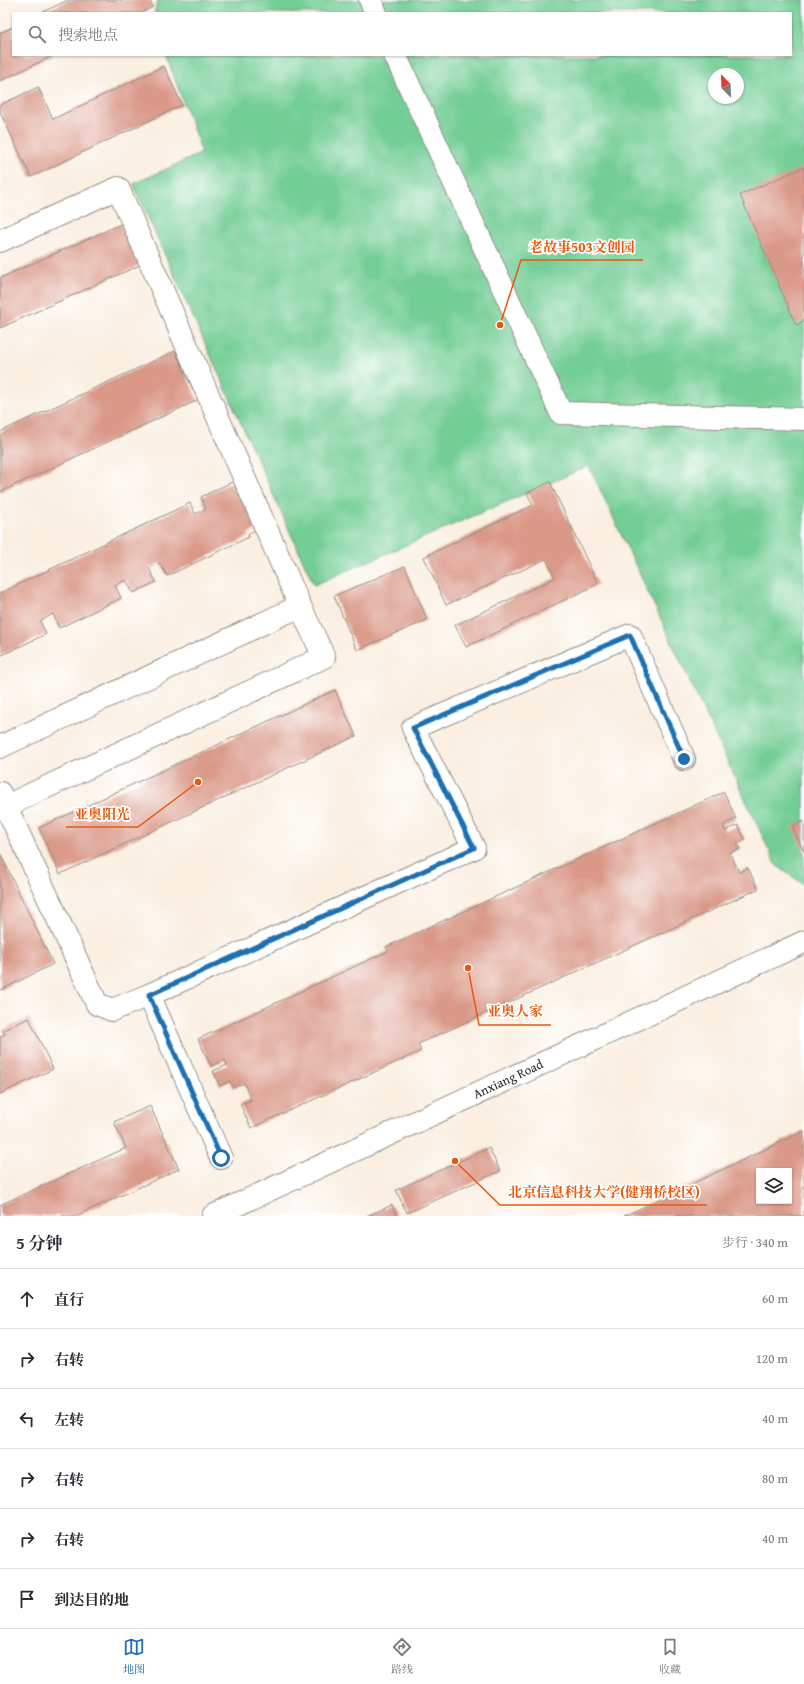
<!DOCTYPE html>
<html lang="zh">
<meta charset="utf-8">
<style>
body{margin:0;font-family:"Gentium Book Plus","Noto Serif SC",serif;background:#f2f2f3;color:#2b2b33}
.controls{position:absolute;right:12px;bottom:12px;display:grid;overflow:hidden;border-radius:0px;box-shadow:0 1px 3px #0004}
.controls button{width:36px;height:36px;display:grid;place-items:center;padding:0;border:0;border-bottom:1px solid #e1e1e2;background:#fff;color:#2b2b33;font:20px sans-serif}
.compass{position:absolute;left:708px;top:68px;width:36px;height:36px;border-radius:50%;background:#fff;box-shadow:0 1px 3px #0004;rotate:337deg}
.stop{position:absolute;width:12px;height:12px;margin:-9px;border:3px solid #1f6fb2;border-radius:50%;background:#fff}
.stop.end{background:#1f6fb2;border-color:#fff;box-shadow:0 1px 4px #0008}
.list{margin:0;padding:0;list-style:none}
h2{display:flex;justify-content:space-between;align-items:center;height:52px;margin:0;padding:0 16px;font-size:17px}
h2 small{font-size:13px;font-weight:400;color:#7c7c81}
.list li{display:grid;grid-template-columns:26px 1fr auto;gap:12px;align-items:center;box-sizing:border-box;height:60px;padding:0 16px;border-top:1px solid #e1e1e2}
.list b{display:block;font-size:15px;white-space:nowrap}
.list em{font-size:13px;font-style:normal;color:#7c7c81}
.icon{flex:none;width:22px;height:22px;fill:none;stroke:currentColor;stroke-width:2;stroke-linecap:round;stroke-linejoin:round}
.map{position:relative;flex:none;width:804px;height:1216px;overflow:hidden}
.search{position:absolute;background:#fff;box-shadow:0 1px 3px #0004;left:12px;right:12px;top:12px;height:44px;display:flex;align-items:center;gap:10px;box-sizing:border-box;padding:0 14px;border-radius:0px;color:#7c7c81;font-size:15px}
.sheet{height:412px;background:#fff}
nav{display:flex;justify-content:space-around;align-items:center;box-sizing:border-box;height:56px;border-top:1px solid #e1e1e2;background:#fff;font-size:11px;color:#7c7c81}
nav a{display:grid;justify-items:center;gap:2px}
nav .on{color:#1f6fb2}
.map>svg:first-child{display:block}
.green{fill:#73ce95;stroke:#4f7c60;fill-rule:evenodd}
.building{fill:#da9988;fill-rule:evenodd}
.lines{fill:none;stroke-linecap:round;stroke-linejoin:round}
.minor-casing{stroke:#928d86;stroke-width:24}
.minor{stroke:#fff;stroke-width:22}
.route{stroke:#1f6fb2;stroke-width:5}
.labels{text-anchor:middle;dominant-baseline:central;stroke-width:3.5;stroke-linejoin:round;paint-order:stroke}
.street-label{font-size:13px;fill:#2b2b2b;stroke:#fff}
.leader{fill:none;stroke:#e8590c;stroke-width:1.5}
.callout-dot{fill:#e8590c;stroke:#fff;stroke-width:1.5}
.callout-label{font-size:14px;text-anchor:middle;font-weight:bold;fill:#e8590c;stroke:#fff;stroke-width:3.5;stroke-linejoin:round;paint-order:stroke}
</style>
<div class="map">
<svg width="804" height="1216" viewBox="0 0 804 1216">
<rect width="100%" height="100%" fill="#fff"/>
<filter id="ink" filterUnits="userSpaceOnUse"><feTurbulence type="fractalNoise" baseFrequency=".025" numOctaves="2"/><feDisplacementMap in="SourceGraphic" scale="8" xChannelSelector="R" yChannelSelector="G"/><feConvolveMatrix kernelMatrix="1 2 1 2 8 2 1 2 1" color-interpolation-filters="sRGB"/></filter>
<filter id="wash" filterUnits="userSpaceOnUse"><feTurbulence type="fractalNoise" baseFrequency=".012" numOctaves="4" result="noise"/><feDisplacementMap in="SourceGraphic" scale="16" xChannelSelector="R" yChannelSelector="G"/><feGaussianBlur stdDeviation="0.9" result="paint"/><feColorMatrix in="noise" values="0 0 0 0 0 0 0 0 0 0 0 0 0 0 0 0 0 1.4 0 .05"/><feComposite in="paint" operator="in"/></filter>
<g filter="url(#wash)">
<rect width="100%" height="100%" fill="#faefe1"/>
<path class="green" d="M158,0H804V885L776,865L589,466L314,585L133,184L202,153L166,55H791V13H154ZM714,74H738V98H714Z"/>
<g id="blocks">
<g class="building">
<path d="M68,0H149L153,7L141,13H41Z"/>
<path d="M13,27V55H54L0,81V33Z"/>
<path d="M164,66L182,105L31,177L0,112V105L38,87L53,119Z"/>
<path d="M804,167V321L796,325L740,195Z"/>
<path d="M121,224L140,265L0,328V278Z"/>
<path d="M175,351L198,400L0,492V432Z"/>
<path d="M236,480L259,528L248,534L249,537L167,576L160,563L149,568L156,582L133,593L126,580L115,585L121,598L59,628L53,614L40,621L46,634L0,656V593L190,503L195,514L206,509L201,497Z"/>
<path d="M550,482L598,584L466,647L455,625L555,578L546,559L446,605L424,557L533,505L527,493Z"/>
<path d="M405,566L427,620L357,650L334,596Z"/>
<path d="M335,690L356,736L60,874L39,828Z"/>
<path d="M724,792L736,819L723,825L725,831L738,825L745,840L737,843L740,849L730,853L739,872L748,868L758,889L418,1044L421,1051L251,1128L240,1104L251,1100L244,1083L233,1088L230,1081L220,1086L213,1071L227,1065L225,1060L211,1066L198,1039L388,951L386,947Z"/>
<path d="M804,821V852L792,826Z"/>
<path d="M0,853L53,964L1,990L0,988Z"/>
<path d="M29,1018L53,1069L0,1094V1037L5,1034L3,1030Z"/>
<path d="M150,1106L179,1169L76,1216H0V1205L126,1148L114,1122Z"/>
<path d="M804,1131V1216H624ZM759,1171H789V1201H759Z"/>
<path d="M489,1148L500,1171L407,1213L396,1190Z"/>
<path d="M392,1205L397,1216H367Z"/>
</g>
</g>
</g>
<g filter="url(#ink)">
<use href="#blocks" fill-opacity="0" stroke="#928d86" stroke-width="1"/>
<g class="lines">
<defs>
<g id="minor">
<path d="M370,0L376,13"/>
<path d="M395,55L561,413L804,419"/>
<path d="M0,241L118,188L300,606"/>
<path d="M0,747L300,606L324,657L6,806"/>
<path d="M0,793L97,1004L112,1010L149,995L221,1158"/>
<path d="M149,995L474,848L413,728L630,635L684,759"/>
<path d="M213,1216L804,942"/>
</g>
</defs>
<use href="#minor" class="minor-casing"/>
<use href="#minor" class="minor"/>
</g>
</g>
<g class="lines" filter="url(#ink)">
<path class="route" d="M221,1158L149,995L474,848L413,728L630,635L684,759"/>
</g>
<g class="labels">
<g class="street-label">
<text transform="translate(508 1079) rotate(-25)">Anxiang Road</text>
</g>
</g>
<path class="leader" d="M500 325L521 260H643M198 782L138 827H66M468 968L479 1025H551M455 1161L500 1205H707"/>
<g class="callout-dot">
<circle cx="500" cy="325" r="4"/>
<circle cx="198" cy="782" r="4"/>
<circle cx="468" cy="968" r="4"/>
<circle cx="455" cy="1161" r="4"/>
</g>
<g class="callout-label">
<text x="582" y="252">老故事503文创园</text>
<text x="102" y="819">亚奥阳光</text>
<text x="515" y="1016">亚奥人家</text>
<text x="604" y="1197">北京信息科技大学(健翔桥校区)</text>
</g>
</svg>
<div class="controls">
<button><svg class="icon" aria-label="layers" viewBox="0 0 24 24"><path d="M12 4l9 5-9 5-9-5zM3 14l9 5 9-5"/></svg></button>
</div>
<svg class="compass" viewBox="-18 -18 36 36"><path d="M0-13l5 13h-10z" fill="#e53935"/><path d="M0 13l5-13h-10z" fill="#7c7c81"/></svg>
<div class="stop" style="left:221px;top:1158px"></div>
<div class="stop end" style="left:684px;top:759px"></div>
<div class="search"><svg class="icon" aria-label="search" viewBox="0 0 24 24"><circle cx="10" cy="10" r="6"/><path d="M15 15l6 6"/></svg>搜索地点</div>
</div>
<section class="sheet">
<h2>5 分钟<small>步行 · 340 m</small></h2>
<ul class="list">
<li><svg class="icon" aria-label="ahead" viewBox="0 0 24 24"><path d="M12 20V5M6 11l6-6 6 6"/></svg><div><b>直行</b></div><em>60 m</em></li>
<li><svg class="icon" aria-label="right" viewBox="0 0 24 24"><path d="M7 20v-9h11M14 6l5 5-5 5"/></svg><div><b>右转</b></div><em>120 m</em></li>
<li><svg class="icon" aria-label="left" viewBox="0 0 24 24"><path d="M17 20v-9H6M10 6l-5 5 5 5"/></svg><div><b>左转</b></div><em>40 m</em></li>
<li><svg class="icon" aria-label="right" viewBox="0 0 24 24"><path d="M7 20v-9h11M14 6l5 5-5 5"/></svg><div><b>右转</b></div><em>80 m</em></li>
<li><svg class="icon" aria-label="right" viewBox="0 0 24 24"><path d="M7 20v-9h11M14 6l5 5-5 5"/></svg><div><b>右转</b></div><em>40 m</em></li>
<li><svg class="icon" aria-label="arrive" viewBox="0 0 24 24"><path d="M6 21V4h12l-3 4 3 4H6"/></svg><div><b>到达目的地</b></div></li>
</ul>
</section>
<nav>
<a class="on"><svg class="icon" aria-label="map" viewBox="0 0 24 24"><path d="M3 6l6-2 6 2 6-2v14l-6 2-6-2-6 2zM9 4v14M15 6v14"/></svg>地图</a>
<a><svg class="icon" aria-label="directions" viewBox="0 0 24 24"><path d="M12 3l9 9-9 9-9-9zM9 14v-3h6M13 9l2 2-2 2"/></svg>路线</a>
<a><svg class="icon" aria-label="saved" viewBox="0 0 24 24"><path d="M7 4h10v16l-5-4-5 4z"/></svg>收藏</a>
</nav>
